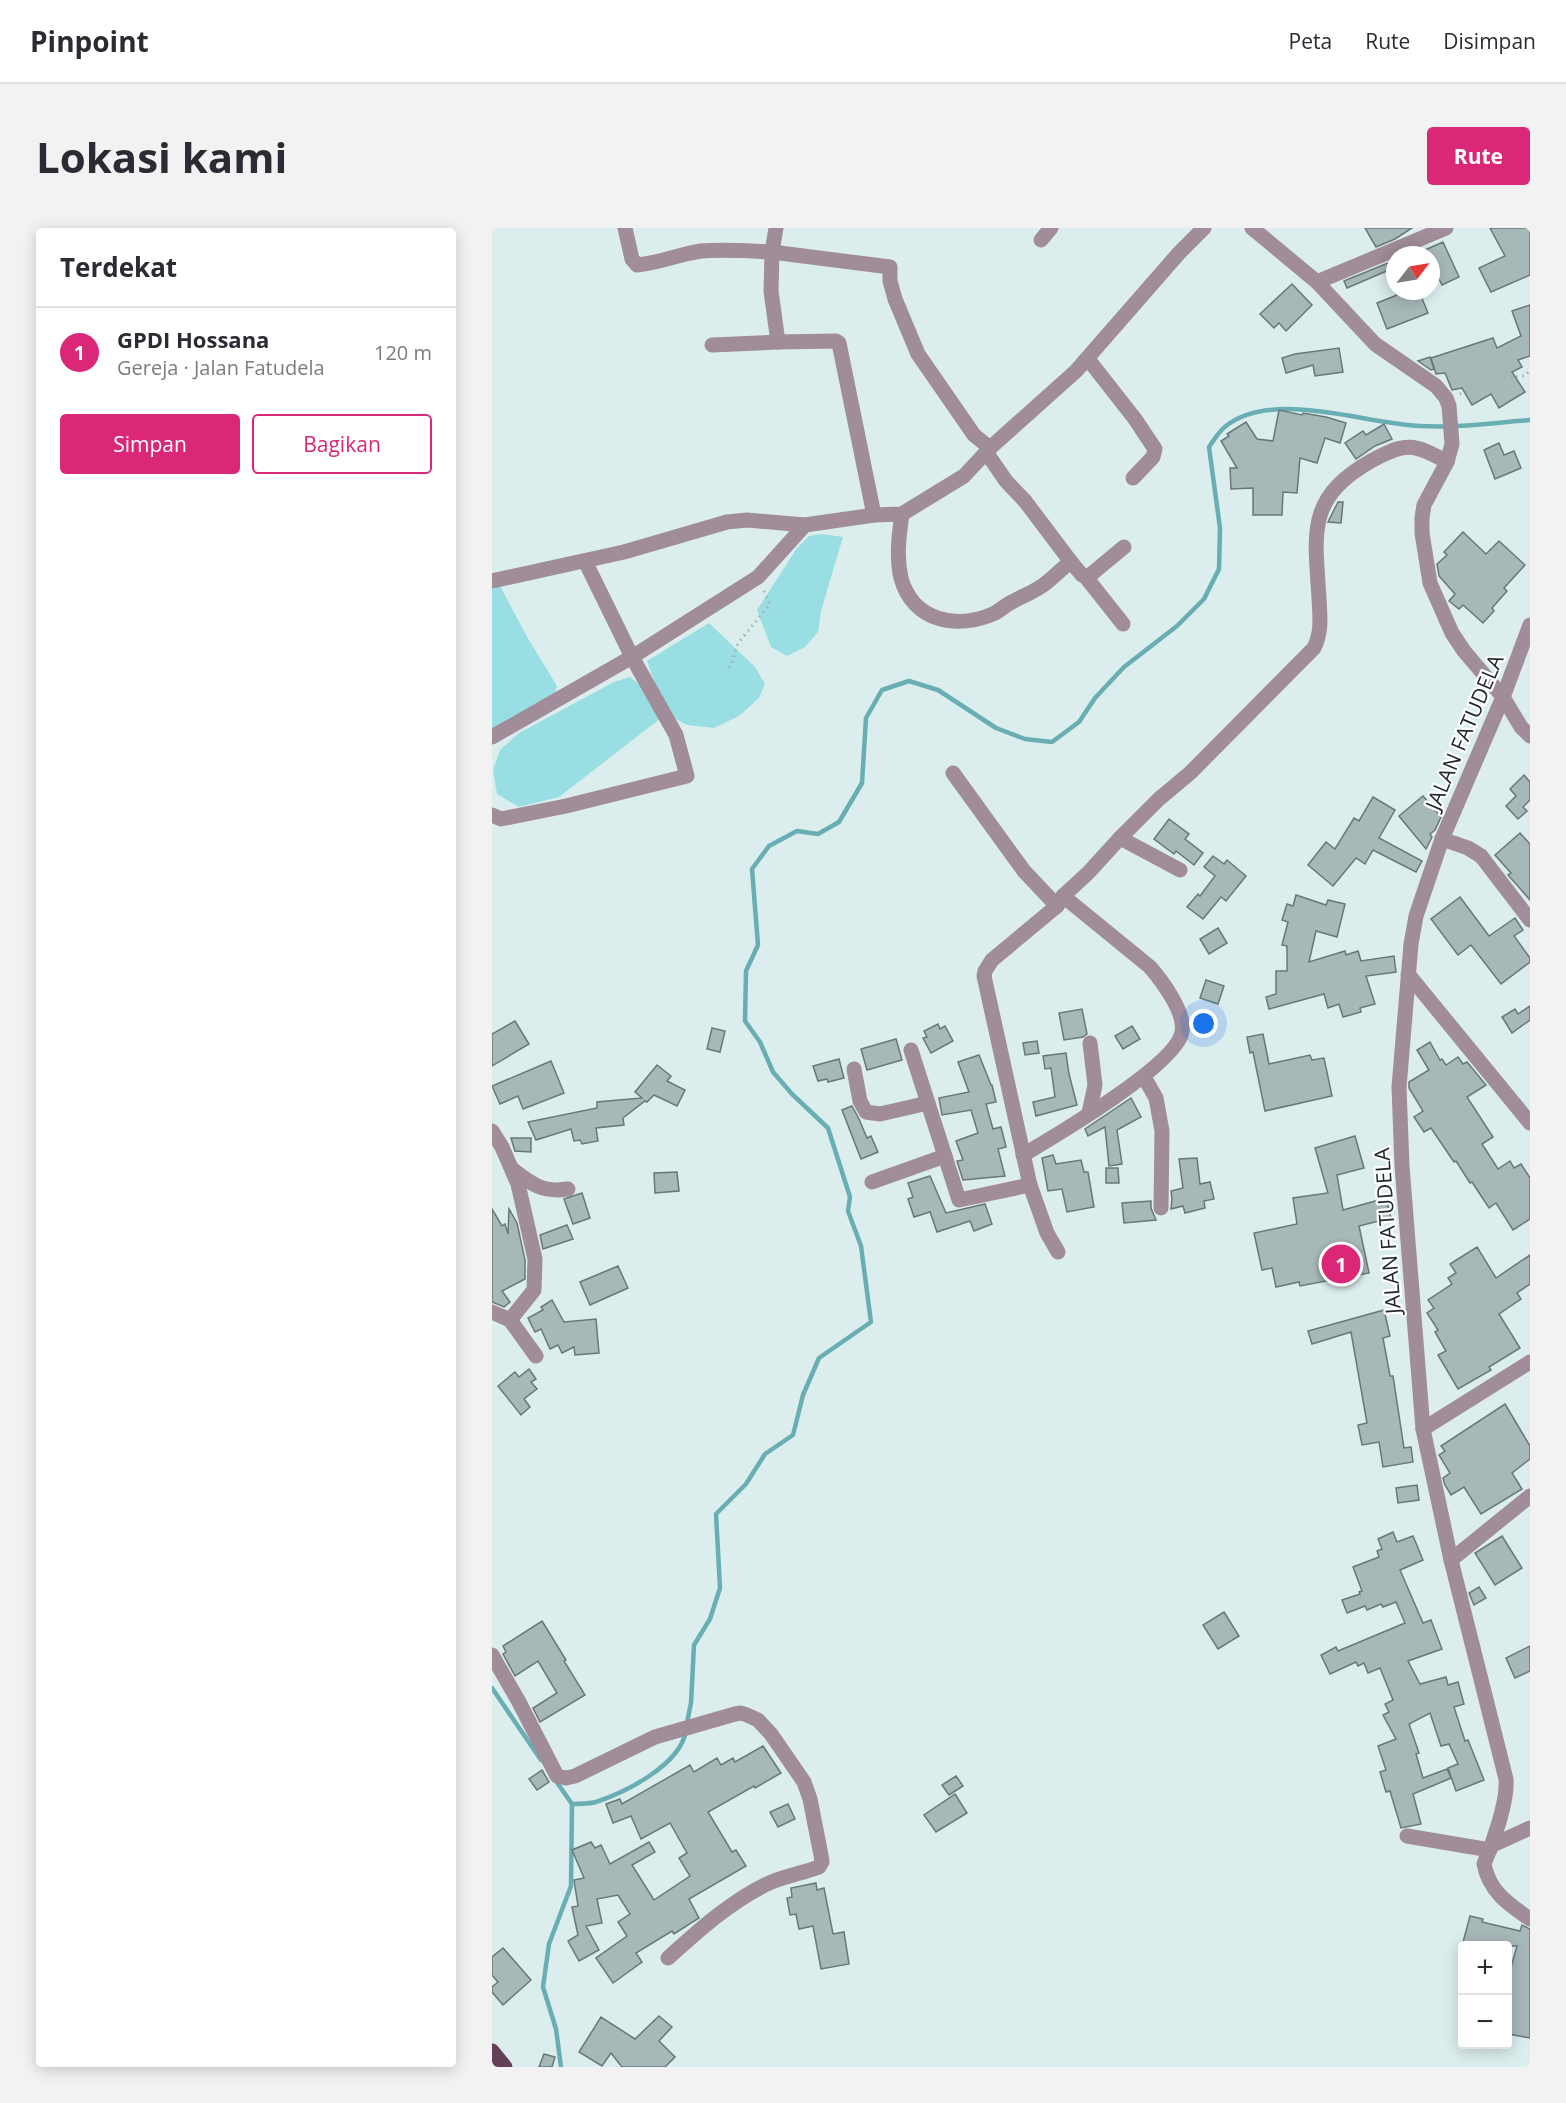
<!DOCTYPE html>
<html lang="id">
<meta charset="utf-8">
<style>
body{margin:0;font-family:"Open Sans",sans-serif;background:#f2f2f3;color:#2b2b33}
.controls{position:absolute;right:18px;bottom:18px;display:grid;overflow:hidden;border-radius:6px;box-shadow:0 3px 15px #0003}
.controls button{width:54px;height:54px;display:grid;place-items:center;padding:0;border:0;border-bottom:2px solid #e1e1e2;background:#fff;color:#2b2b33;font:30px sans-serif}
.compass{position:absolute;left:894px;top:18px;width:54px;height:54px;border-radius:50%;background:#fff;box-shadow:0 3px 15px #0003;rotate:59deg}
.you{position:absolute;left:712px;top:796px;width:21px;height:21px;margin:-15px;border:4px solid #fff;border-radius:50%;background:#1a73e8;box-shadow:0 0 0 9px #1a73e833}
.badge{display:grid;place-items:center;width:39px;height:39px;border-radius:50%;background:#db2777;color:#fff;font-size:20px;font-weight:700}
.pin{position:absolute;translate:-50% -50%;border:3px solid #fff;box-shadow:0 2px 6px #0006}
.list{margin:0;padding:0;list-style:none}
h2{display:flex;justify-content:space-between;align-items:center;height:78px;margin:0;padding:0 24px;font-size:26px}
h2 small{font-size:20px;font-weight:400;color:#7c7c81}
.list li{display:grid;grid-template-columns:39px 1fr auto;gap:18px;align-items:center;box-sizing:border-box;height:90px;padding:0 24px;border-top:2px solid #e1e1e2}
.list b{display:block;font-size:22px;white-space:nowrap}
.list p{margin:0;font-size:20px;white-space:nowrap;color:#7c7c81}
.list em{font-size:20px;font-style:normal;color:#7c7c81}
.actions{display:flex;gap:12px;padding:18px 24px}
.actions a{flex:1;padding:14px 0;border:2px solid #db2777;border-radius:6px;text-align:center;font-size:21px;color:#db2777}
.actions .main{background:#db2777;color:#fff}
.map{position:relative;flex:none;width:1038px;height:1839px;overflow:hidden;border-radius:6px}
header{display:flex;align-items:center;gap:36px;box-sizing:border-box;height:84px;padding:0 30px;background:#fff;border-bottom:2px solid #e1e1e2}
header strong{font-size:28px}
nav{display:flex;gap:33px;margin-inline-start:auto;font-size:21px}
.intro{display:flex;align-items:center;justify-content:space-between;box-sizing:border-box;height:144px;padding:0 36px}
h1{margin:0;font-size:42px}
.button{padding:15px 27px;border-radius:6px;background:#db2777;color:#fff;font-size:21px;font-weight:700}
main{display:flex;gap:36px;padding:0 36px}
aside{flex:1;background:#fff;border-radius:6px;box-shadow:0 3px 15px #0003}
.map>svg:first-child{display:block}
.green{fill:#99dee3}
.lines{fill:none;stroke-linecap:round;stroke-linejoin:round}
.stream{stroke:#69aeb2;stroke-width:4.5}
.building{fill:#a7b8b9;stroke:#687879;stroke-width:1.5}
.path{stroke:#a2b0b1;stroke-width:3;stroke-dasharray:1.5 4.5;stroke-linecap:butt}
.minor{stroke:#a18c99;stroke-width:15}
.major{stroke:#644057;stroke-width:15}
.labels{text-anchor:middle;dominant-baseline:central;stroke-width:4.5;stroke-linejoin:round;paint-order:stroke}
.street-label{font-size:21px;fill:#23292a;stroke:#fff}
</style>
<header>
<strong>Pinpoint</strong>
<nav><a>Peta</a><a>Rute</a><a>Disimpan</a></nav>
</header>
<div class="intro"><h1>Lokasi kami</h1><a class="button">Rute</a></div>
<main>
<aside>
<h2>Terdekat<small></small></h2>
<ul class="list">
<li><span class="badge">1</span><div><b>GPDI Hossana</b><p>Gereja · Jalan Fatudela</p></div><em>120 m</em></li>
</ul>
<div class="actions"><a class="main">Simpan</a><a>Bagikan</a></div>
</aside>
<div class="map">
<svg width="1038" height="1839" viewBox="0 0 1038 1839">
<rect width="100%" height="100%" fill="#dcedee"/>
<g class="green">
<path d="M330,306L351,309L329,383L326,404L313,419L295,428L279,419L265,382L305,320L317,308Z"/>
<path d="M7,356L34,407L65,458L63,465L0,505V358Z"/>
<path d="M217,395L263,439L273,456L267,470L247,488L222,500L195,497L180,489L163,456L155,433Z"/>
<path d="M138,449L153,461L169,490L67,569L27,579L5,566L1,542L8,522L27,505L122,454Z"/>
</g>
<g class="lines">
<g class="stream">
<path d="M0,1460L49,1532"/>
<path d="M195,1495L199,1475L202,1417L218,1391L228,1360L224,1286L254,1256L273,1226L301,1207L311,1167L327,1130L379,1094L369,1018L356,983L358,969L336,900L300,866L281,844L268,814L253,793L254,743L266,717L260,641L277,618L305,603L326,606L347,594L370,555L374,490L390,462L417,453L446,462L504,500L533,511L560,514L587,494L603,470L632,439L685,398L712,371L727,341L728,300L717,219C722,212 727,203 734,198C780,161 874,196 928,198C965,200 1001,195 1038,192"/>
<path d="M64,1553L80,1576C88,1576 96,1576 104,1574C134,1564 188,1537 194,1503"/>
<path d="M69,1839L64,1801L51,1759L57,1716L79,1658L80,1576"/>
</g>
</g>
<g class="building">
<path d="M873,0H920L903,11L884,19Z"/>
<path d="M998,0H1038V47L999,64L987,40L1013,28Z"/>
<path d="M951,14L967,49L950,57L946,49L939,52V27H935L933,22Z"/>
<path d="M903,32V52L897,42L855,60L852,53Z"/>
<path d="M800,56L820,77L794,103L787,95L782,100L768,86Z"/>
<path d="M903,63H927L936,85L895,101L885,75L905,67Z"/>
<path d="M1038,77V128L1026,132L1030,139L1020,144L1033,164L1007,180L999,166L980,177L970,160L960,162L953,145L944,146L939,130L1001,110L1005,120L1029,108L1020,83Z"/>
<path d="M847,120L851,144L823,148L821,137L794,145L790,130L803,126Z"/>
<path d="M938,129L942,141L939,142L926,133Z"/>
<path d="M787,182L810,187L811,185L834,189L854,195L848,215L833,210L825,235L808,230L805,265L791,264L790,287H761V260L739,261L738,240H745L729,213L737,208L735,206L754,194L765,211L781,213Z"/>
<path d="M892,196L900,211L883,218L864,231L853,215L871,203L874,207Z"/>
<path d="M1007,215L1012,227L1022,223L1029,240L1003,251L992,222Z"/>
<path d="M846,274H851L849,295L836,294Z"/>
<path d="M971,304L994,326L1007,313L1033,337L1012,360L1015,363L1000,380L1002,383L991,395L971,377L967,381L957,373L963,366L947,348L945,336L955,327L952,324Z"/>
<path d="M1032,547L1038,554V572L1031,579L1035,583L1026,591L1014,578L1024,568L1018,561Z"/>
<path d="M931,568L949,589L943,602L938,606L940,609L934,621L907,588Z"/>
<path d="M881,569L903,582L887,610L930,633L924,644L881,622L873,636L864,630L841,658L816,637L834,614L843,621L862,590L867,593Z"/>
<path d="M677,591L697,606L693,611L711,625L702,637L684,623L682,626L662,611Z"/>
<path d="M1028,605L1038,616V672L1016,647L1019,645L1003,627Z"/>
<path d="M721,628L732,636L735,632L754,648L734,673L729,669L711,691L695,679L706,666L708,668L723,648L712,639Z"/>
<path d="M804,667L834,677L836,672L853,676L845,709L824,703L817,734L853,723L854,727L866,723L869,733L902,728L904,744L874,748L883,776L868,780L869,784L851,789L847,776L836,780L832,766L777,781L774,769L784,766V743H795V718L790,717L796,694L790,692L795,676L801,678Z"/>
<path d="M968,669L997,708L1023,690L1031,702L1022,708L1038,730V734L1009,756L979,717L966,727L939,691Z"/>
<path d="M726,700L735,715L717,726L708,711Z"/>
<path d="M714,752L732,758L726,776L708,770Z"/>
<path d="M1038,778V792L1020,805L1010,789L1023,781L1026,786Z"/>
<path d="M590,781L595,806L591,809L572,812L567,785Z"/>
<path d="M23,793L37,816L0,838V806Z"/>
<path d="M446,796L448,801L453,798L461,813L439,825L431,810L435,809L432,803Z"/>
<path d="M640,798L648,811L631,821L623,808Z"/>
<path d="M220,800L233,803L228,824L215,821Z"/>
<path d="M771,806L777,836L818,827L820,832L832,830L840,868L773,883L761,824L758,825L755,809Z"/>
<path d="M404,811L410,832L375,842L369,821Z"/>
<path d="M545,813L547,825L533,827L531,815Z"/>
<path d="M938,814L948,832L950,831L954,837L966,829L971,836L975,834L994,857L975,869L1001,909L990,916L1006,941L1018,933L1022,940L1029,936L1038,950V991L1021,1002L1004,975L997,980L980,954L978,955L964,933L962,934L939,900L932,904L922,889L931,883L917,860V854L937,842L925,822Z"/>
<path d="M574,825L577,846L585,877L544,888L541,874L563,869L559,840L553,841L551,828Z"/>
<path d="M487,827L499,857H500L504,874L494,876L501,901L509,899L514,919L506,921L513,948L471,952L465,933L471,932L464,913L486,905L479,882L450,887L447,870L477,864L466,834Z"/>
<path d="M347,831L352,850L336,854L335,851L326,853L321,838Z"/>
<path d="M59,833L72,865L31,881L26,868L8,876L0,858Z"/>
<path d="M165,837L179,848L175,853L193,862L185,878L162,867L155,874L153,873L131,890L132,897L104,900L106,913L90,916L88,912L82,913L79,901L44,912L36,894L105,880V874L150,870L143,864Z"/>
<path d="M639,870L649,889L625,902L630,936L617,938L613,899L596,908L593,901Z"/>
<path d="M360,878L367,891L375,910L379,908L386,924L369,931L350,882Z"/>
<path d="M863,908L872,940L845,947L851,982L894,970L899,990L867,998L877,1045L808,1058L807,1054L784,1059L780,1040L770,1042L762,1005L805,996L801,970L836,965L823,920Z"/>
<path d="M19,910H39V924L23,923Z"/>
<path d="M561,927L564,936L589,932L592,944H596L602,979L575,984L570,961L556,963L550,930Z"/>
<path d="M705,930L708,956L718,954L722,971L712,973L713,980L693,985L691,978L679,981L680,971L679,963L691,960L687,931Z"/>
<path d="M614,940H626L627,955H614Z"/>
<path d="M185,944L187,963L163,965L162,945Z"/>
<path d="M438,948L454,985L493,976L500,996L482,1003L478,993L445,1004L438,984L422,989L416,971L421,969L416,955Z"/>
<path d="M90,965L98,990L81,996L72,971Z"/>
<path d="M659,973V980L664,992L632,995L630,975Z"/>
<path d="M0,981L10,998L13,996L16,1006L17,981L25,995L33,1032V1051L10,1063L18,1074L12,1079L0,1074Z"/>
<path d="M75,997L81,1011L51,1021L48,1007Z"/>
<path d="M985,1019L1004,1050L1038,1027V1056L1025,1065L1029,1071L1007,1086L1028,1120L997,1139L999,1142L966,1161L946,1127L954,1123L943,1104L946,1102L935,1085L942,1080L936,1072L960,1056L956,1050L964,1045L958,1036Z"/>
<path d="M126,1038L136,1060L98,1077L88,1054Z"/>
<path d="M60,1072L72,1094L104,1091L107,1125L83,1127L82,1119L70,1125L66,1117L58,1121L49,1101L43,1104L36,1090L51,1082L49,1079Z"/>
<path d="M892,1082L898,1108L891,1110L898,1148H901L912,1220L919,1219L921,1234L891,1239L887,1214L870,1217L866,1197L875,1195L859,1104L820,1116L816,1103Z"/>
<path d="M37,1141L44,1151L39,1154L45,1161L32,1171L38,1179L29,1187L6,1158L23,1144L27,1149Z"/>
<path d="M1013,1176L1038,1218V1231L1020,1245L1030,1261L989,1286L972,1259L959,1267L953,1257L951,1250L958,1245L947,1227L953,1223L949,1218Z"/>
<path d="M925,1257L927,1272L906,1275L904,1260Z"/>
<path d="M901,1304L905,1314L921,1308L931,1332L908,1342L931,1395L939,1392L950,1421L916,1433L928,1456L954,1449L956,1457L966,1454L972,1476L962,1479L973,1513L976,1512L992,1552L964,1563L956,1540L966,1536L957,1516L949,1518L938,1485L917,1496L927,1525L924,1526L931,1550L955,1541L959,1550L921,1566L929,1596L909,1600L898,1563L894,1564L888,1544L894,1542L886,1518L904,1511L891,1487L897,1484L893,1476L901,1472L888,1440L876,1445L872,1435L866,1438L864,1434L838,1446L829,1427L844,1419L846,1423L913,1395L904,1374L891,1379L889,1376L875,1382L873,1378L855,1385L850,1372L868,1366L867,1364L870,1363L861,1339L887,1329L885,1323L890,1321L886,1311Z"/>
<path d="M1010,1308L1030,1340L1003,1357L983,1325Z"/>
<path d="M987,1359L994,1370L982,1377L977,1365Z"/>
<path d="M732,1384L747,1408L726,1421L711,1397Z"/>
<path d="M50,1393L74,1432L72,1433L93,1467L48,1494L41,1480L65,1465L46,1433L23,1448L11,1426L14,1424L11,1418Z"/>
<path d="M1038,1418V1443L1023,1450L1014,1430Z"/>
<path d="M271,1518L289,1545L263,1560L262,1558L216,1584L240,1624L244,1622L254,1638L197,1671L207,1690L182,1706L180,1703L144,1725L150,1734L121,1755L104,1730L135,1708L126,1694L138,1686L126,1667L105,1671L110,1695L94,1698L107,1722L87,1733L76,1713L86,1707L80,1679L86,1678L82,1652L92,1650L80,1622L99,1614L103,1620L109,1617L118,1636L157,1614L163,1624L140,1637L162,1672L198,1648L187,1630L195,1625L178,1595L149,1611L139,1588L121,1595L114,1576L128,1571L130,1576L198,1537L202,1544L225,1530L229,1537L241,1530L243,1534Z"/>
<path d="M50,1542L57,1554L45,1562L37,1551Z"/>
<path d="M464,1548L471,1558L457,1567L450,1557Z"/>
<path d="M463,1566L475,1585L444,1604L432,1587Z"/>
<path d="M296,1576L303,1591L286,1599L278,1584Z"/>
<path d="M324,1655L325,1662L332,1660L341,1706L352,1704L357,1736L329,1741L321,1698L307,1701L304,1686L298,1687L295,1670L300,1669L299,1660Z"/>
<path d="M978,1688L991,1691L990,1694L1028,1703L1030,1697L1038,1701V1810L1016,1806V1750L1025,1718H970Z"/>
<path d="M11,1720L39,1752L11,1777L0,1764V1759L6,1754L0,1747V1729Z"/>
<path d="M167,1788L180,1799L167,1813L183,1829L173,1839H130L119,1825L110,1838L87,1824L109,1789L143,1811Z"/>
<path d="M52,1826L63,1829L60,1839H47Z"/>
</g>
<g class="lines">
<g class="path">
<path d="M968,166L999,150L1032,148L1038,143"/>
<path d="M237,440C243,431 242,421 247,414C257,401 268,389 278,376L271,361"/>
</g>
<g class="minor">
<path d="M133,0L140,31L145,37C168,35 187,26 209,23C233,21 256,23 280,24L284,0"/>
<path d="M760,0L825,54L883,116L944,158L954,170L957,178L960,216L955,234L932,277L930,290V305L938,355L960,405L972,423L1011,469L1029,499L1038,508"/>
<path d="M549,12L559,0"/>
<path d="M825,54L954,0"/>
<path d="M220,117L286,114"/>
<path d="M596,131L643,191L663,221L661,229L641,250"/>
<path d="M410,286C407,307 404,329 409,350C421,394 466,402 503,385C508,382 513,378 518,375C530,368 543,364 554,355C563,348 570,340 579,334L533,273L514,253L494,224"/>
<path d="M382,287L347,115L344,113L286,114L279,63L280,24L398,39V53L403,71L426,126L482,207L498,220"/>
<path d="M579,334L590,347L597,348L632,319"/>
<path d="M593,348L631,396"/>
<path d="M0,353L132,324L235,294L255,292L313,297L382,287L410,286L472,248L498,220L584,143L687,25L712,0"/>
<path d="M1038,397L1011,469L950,611L924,688L919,716L907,859L910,938L931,1201L959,1332L1014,1551C1016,1573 1001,1615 992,1636C997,1663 1016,1676 1038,1691"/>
<path d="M0,509L140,429L266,349L313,297"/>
<path d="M461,545L532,643L565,678"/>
<path d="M0,587L9,591L74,578L195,548L184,507L140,429L93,333"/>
<path d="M628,610L688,642"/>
<path d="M950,611L976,620L989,628L1038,692"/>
<path d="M916,746L1038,895"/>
<path d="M419,822L467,972L538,957"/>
<path d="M362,841L368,873L374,884L388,886L436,875"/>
<path d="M652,849L664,870L670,903L669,980"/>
<path d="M597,885L603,857L598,815"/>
<path d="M0,903L10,919L26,956L43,1031L42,1062L18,1092L44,1128"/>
<path d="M531,927C563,908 684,837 690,804C694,785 670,753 658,739L571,668"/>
<path d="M20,941C39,956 51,965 76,961"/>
<path d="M380,954L453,928"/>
<path d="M566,1024L555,1005L538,957L492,748L493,743L500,732L565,678L571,668L596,645L628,610L667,571L698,545L822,420C830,404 828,388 827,370C823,305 814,270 879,233C913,214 922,215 955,234"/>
<path d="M0,1084L18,1092"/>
<path d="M931,1201L1038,1134"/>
<path d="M959,1332L1038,1268"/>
<path d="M0,1427L27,1474L65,1548L74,1550L83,1548L163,1509L243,1486L249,1485L255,1487L266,1492L279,1506L312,1554L318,1571L329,1627L330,1634L327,1639C311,1645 293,1648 277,1655C239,1673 207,1702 176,1730"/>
<path d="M915,1608L998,1622"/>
<path d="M1001,1617L1038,1600"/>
</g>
<path class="major" d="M0,1823L13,1839"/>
</g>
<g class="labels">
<g class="street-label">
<text transform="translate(972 504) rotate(-67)">JALAN FATUDELA</text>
<text transform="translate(895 1003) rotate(-94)">JALAN FATUDELA</text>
</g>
</g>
</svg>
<div class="controls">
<button>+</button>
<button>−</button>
</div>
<svg class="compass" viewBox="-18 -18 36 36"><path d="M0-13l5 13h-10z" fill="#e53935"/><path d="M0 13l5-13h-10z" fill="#7c7c81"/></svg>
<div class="you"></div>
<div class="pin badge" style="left:849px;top:1036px">1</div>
</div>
</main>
